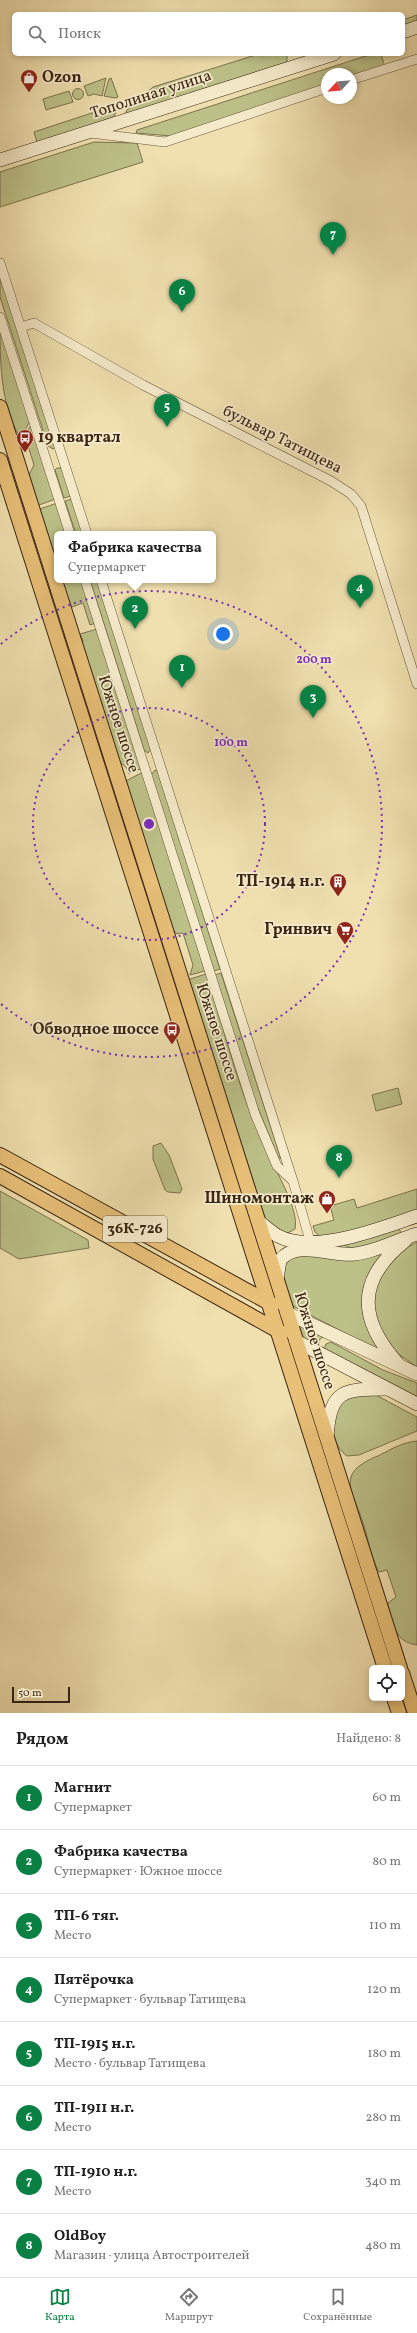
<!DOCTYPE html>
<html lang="ru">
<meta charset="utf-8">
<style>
body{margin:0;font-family:Vollkorn,serif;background:#f6f6f6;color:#222}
.controls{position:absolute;right:12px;bottom:12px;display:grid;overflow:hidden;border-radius:6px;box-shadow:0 2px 6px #0003}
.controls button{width:36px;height:36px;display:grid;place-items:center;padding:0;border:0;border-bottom:1px solid #e0e0e0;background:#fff;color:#222;font:20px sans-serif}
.compass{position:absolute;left:321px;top:68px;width:36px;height:36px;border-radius:50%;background:#fff;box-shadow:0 2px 6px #0003;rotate:244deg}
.scale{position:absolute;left:12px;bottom:10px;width:58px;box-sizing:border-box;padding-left:4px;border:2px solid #3b2514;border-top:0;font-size:11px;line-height:14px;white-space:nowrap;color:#3b2514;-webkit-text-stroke:3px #f5ebcb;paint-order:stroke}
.you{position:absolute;left:223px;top:634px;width:14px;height:14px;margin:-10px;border:3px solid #fff;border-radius:50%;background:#1a73e8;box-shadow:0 0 0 6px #1a73e833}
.badge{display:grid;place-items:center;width:26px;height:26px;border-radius:50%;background:#0b8043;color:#fff;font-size:13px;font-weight:700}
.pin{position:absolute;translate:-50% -33px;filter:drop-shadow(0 1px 2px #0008)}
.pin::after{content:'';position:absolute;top:21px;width:14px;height:12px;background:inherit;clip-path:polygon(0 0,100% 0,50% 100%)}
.popup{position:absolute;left:54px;top:531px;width:162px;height:52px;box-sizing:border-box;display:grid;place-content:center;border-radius:6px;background:#fff;filter:drop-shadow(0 1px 3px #0005);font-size:13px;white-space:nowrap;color:#767676}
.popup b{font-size:15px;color:#222}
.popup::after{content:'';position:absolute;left:50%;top:100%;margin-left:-8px;border:8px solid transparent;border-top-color:#fff}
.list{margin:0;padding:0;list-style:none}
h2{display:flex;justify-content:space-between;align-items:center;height:52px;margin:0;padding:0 16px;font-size:17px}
h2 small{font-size:13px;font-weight:400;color:#767676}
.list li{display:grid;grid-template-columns:26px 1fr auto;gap:12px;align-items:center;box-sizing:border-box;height:64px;padding:0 16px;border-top:1px solid #e0e0e0}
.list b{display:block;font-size:15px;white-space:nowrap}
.list p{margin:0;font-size:13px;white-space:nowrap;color:#767676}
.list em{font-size:13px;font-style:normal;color:#767676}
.icon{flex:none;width:22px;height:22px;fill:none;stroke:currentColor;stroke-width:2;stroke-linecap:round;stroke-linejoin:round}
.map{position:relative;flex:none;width:417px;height:1713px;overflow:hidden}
.search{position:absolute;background:#fff;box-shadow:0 2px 6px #0003;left:12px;right:12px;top:12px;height:44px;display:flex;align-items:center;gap:10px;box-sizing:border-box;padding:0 14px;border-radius:6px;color:#767676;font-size:15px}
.sheet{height:564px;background:#fff}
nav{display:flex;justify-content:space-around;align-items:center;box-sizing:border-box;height:56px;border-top:1px solid #e0e0e0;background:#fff;font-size:11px;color:#767676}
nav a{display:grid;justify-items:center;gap:2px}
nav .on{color:#0b8043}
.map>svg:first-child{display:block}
.green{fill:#bcc188;stroke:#7c734e}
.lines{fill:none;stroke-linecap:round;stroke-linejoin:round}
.minor-casing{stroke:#68543b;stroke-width:10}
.secondary-casing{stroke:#3b2514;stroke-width:14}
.primary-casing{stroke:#3b2514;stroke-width:16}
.minor{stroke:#f5ebcb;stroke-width:9}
.secondary{stroke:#f5ebcb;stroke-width:13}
.primary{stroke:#e8c078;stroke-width:14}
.ring{fill:none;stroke:#7b2cbf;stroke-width:2;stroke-dasharray:2 4}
.labels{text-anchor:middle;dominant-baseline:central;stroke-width:3.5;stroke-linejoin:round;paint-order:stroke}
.shield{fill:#f5ebcb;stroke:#73604b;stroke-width:1}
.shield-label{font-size:15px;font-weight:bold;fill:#3b2514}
.poi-label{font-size:16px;font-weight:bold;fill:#3b2514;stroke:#f5ebcb;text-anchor:end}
.street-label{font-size:16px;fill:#3b2514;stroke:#f5ebcb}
.centre{fill:#7b2cbf;stroke:#f5ebcb;stroke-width:2}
.ring-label{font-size:12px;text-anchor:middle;font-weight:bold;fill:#7b2cbf;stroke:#f5ebcb;stroke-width:3.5;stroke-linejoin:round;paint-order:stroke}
</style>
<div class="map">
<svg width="417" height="1713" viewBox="0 0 417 1713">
<rect width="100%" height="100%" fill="#f0e0af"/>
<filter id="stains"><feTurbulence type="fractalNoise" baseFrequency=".005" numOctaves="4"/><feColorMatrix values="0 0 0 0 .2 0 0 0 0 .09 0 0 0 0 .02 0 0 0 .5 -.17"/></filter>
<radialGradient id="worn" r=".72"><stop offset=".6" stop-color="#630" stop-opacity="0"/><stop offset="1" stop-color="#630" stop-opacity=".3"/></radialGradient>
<g class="green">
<path d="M417,15V21L403,26V20Z"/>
<path d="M259,54L261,56L268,54H287V61L284,63L125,114L127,110L153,87Z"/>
<path d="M372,54H381L385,67L351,78V74H327V86L171,136L136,133L137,130Z"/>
<path d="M106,78L102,96L94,94L88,96L84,86Z"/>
<path d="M111,78L118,97L115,98L104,96L109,79Z"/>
<circle cx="78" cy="94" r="5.5"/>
<path d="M69,91L73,102L46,110L43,99Z"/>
<path d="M110,107L116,111L115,115L111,118L37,142L34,132Z"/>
<path d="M94,142L137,143L143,162L0,207V172Z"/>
<path d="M0,273L55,447L53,449L48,446L0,297Z"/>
<path d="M0,321L31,419L24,432L18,434C0,401 0,360 0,321Z"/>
<path d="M32,423L56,499L36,506L27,479L34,465L25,436Z"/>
<path d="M57,468H62L71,496L64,498L55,470Z"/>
<path d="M72,499L83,534H76L65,501Z"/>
<path d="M57,503L67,534H57V572L37,510Z"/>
<path d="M59,580H82L96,623L90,625L83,603L72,607L65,596Z"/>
<path d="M90,580H97L151,749L148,753L144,750Z"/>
<path d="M97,629L142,768L129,774L126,767L117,760L81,649L83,641L80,634Z"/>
<path d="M155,770L159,773L220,969L214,971L151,775Z"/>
<path d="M143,772L205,971L190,975L193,965L183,933L177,934L169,925L124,782Z"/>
<path d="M221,973L281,1159L278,1157L257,1106L215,975Z"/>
<path d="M206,974C226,1035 241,1101 270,1158C278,1175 299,1210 295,1229L286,1234L265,1223L187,980Z"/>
<path d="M398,1088L402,1104L376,1111L372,1095Z"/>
<path d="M161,1143L169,1155L182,1189L180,1193L168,1192L165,1190L153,1159V1146Z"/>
<path d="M417,1189V1212L336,1238L321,1237L315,1232L313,1226L334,1220L330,1206L354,1199L357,1208Z"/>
<path d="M0,1191L88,1240L89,1248L19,1259L0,1248Z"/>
<path d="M398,1228L402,1233C385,1239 359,1255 344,1245Z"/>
<path d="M417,1242V1367L391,1349L371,1310L380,1272L404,1249Z"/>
<path d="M395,1246L365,1290L389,1356L293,1306L289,1301L280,1265L287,1257Z"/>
<path d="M295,1321L323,1337L319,1340L318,1349L301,1341Z"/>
<path d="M331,1342L383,1370L417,1383V1397L324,1349L326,1344Z"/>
<path d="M374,1394L417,1417V1431L359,1455L347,1456C336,1449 327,1425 333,1413C337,1407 343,1401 347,1395Z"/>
<path d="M417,1441V1645C394,1641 395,1627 388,1608V1603L396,1597L387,1570L379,1572C371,1557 369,1542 364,1526C353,1489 333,1474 380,1455C391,1449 404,1442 417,1441Z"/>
</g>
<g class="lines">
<defs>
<g id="minor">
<path d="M351,80L417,59"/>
<path d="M90,133L165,142L327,88"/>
<path d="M0,263L87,534"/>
<path d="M0,317L70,534"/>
<path d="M21,327L34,323L143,385L331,481L351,494L361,506L417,684"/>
<path d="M85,580L255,1114L277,1166L292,1180"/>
<path d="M101,580L293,1181L312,1248"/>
</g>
<g id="secondary">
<path d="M403,32L417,27"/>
<path d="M0,160L334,54"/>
<path d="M258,1221C265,1226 271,1232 278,1236C314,1255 381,1228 417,1216"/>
<path d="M277,1279L280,1260C298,1239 331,1257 355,1254C375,1252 397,1240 417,1234"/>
<path d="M287,1313L417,1374"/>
<path d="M296,1341L417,1404"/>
<path d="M399,1365C358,1320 356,1280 405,1241"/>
<path d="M327,1437C330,1389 344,1389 387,1389"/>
</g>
<g id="primary">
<path d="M0,407L400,1668"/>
<path d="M0,460L385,1668"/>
<path d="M0,1155L273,1305"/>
<path d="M0,1176L282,1333"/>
<path d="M402,1673L415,1713"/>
<path d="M394,1698L399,1713"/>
</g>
</defs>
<use href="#minor" class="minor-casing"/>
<use href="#secondary" class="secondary-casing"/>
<use href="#primary" class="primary-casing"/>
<use href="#minor" class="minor"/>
<use href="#secondary" class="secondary"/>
<use href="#primary" class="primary"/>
</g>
<g class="ring">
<circle cx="149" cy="824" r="116"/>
<path d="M1 644A233 233 0 1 1 1 1004"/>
</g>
<defs>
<symbol id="shop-pin" viewBox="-11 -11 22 30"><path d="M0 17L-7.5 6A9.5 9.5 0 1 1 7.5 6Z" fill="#8f2418" stroke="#f5ebcb"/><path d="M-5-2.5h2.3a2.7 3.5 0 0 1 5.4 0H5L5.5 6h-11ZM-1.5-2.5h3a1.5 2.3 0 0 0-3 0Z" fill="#fff"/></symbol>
<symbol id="bus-pin" viewBox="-11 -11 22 30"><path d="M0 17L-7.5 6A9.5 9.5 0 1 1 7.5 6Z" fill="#8f2418" stroke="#f5ebcb"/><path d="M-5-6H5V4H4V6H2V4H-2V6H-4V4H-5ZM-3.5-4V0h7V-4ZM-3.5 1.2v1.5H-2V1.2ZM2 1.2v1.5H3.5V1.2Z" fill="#fff"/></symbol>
<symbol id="building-pin" viewBox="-11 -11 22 30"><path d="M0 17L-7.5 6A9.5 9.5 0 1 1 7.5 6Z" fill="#8f2418" stroke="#f5ebcb"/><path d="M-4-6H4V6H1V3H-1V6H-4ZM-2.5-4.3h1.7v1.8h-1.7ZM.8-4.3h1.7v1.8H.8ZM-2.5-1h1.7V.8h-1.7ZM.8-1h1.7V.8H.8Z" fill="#fff"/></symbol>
<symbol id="supermarket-pin" viewBox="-11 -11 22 30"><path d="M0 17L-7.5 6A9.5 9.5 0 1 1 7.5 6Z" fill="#8f2418" stroke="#f5ebcb"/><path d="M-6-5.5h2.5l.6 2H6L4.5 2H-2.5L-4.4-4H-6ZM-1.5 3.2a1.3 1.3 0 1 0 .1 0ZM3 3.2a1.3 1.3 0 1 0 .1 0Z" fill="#fff"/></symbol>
</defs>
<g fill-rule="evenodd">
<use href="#shop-pin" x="19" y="68" width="20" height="27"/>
<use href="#bus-pin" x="15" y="428" width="20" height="27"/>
<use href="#building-pin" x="328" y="872" width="20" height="27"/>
<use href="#supermarket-pin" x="335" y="920" width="20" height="27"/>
<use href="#bus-pin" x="162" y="1020" width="20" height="27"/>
<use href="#shop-pin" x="317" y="1189" width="20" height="27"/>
</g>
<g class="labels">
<rect class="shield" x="103" y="1216" width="64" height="26" rx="3"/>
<g class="shield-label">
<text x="135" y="1229">36К-726</text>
</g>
<g class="poi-label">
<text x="42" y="78" text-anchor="start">Ozon</text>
<text x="38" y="438" text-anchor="start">19 квартал</text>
<text x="325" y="882">ТП-1914 н.г.</text>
<text x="332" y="930">Гринвич</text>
<text x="159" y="1030">Обводное шоссе</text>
<text x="314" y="1199">Шиномонтаж</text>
</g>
<g class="street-label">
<text transform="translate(151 95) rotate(-18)">Тополиная улица</text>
<text transform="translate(282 440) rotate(27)">бульвар Татищева</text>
<text transform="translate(118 724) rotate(72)">Южное шоссе</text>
<text transform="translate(216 1032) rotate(72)">Южное шоссе</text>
<text transform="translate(314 1341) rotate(72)">Южное шоссе</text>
</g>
</g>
<circle cx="149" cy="824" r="6" class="centre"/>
<g class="ring-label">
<text x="314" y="663">200 m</text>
<text x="231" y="746">100 m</text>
</g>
<rect width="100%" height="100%" filter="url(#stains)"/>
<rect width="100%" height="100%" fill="url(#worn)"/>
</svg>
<div class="controls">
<button><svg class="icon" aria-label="locate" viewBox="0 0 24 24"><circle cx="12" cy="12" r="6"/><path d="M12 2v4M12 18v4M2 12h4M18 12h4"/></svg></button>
</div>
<svg class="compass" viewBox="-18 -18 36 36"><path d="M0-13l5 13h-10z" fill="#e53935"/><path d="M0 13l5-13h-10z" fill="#767676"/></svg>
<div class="scale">50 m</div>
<div class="you"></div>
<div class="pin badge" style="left:182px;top:688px">1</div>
<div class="pin badge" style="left:135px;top:629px">2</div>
<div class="popup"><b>Фабрика качества</b>Супермаркет</div>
<div class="pin badge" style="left:313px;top:718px">3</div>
<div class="pin badge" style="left:360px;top:608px">4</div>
<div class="pin badge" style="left:167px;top:427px">5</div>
<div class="pin badge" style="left:182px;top:312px">6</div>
<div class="pin badge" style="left:333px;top:255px">7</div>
<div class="pin badge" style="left:339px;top:1178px">8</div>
<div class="search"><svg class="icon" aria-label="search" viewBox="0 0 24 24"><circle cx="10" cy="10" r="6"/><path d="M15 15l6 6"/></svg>Поиск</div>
</div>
<section class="sheet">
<h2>Рядом<small>Найдено: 8</small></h2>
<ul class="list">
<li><span class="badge">1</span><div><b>Магнит</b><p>Супермаркет</p></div><em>60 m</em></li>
<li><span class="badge">2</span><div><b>Фабрика качества</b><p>Супермаркет · Южное шоссе</p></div><em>80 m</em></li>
<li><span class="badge">3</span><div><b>ТП-6 тяг.</b><p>Место</p></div><em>110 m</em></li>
<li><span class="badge">4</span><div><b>Пятёрочка</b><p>Супермаркет · бульвар Татищева</p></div><em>120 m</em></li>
<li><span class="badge">5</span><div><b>ТП-1915 н.г.</b><p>Место · бульвар Татищева</p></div><em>180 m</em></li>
<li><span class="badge">6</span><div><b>ТП-1911 н.г.</b><p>Место</p></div><em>280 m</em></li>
<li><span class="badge">7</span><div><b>ТП-1910 н.г.</b><p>Место</p></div><em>340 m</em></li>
<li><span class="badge">8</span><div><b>OldBoy</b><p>Магазин · улица Автостроителей</p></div><em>480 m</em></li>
</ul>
</section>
<nav>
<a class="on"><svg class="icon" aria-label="map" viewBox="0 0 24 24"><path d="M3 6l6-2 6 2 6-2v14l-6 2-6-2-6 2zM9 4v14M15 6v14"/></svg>Карта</a>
<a><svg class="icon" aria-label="directions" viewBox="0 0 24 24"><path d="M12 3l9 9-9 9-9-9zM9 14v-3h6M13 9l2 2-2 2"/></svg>Маршрут</a>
<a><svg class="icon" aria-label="saved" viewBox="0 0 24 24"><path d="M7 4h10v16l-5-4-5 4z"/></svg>Сохранённые</a>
</nav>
